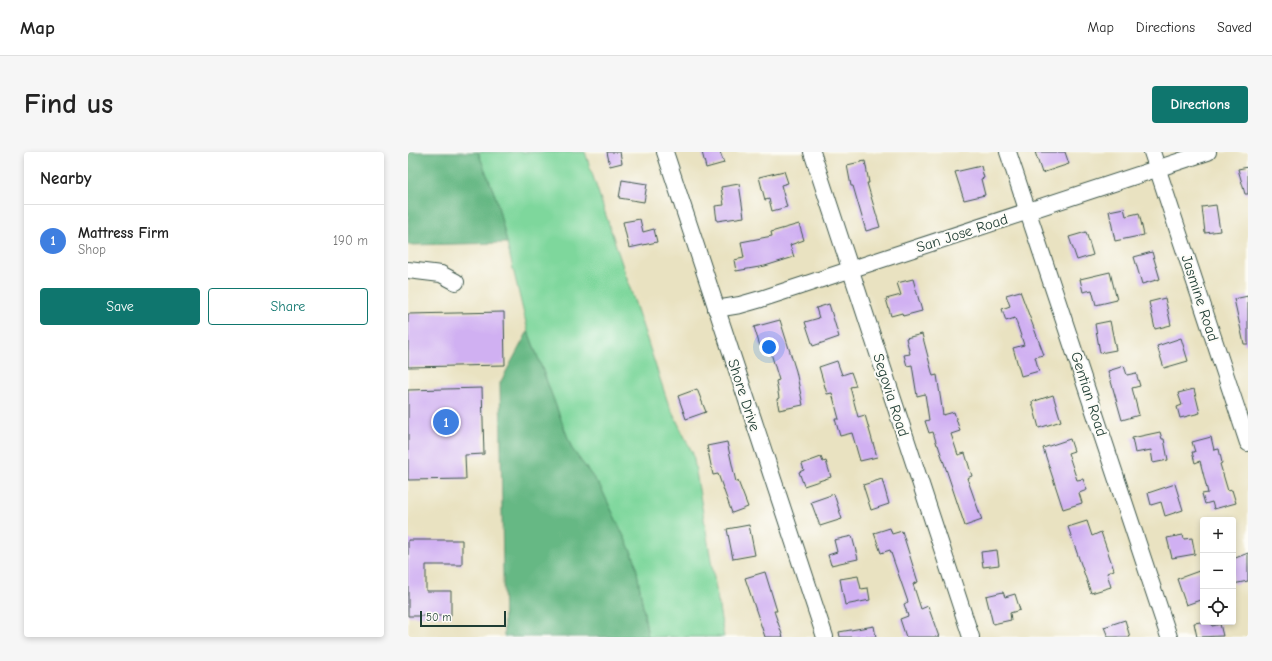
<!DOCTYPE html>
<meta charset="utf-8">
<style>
body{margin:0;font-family:"Comic Neue",sans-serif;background:#f6f6f6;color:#222}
.controls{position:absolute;right:12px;bottom:12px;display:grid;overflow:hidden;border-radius:4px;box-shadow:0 2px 6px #0003}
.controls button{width:36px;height:36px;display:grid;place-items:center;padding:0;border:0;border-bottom:1px solid #e0e0e0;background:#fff;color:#222;font:20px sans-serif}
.scale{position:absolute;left:12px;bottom:10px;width:86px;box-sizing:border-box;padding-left:4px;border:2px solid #1f3d34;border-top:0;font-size:11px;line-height:14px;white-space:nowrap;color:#1f3d34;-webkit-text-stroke:3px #fdfcf7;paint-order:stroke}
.you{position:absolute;left:361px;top:195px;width:14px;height:14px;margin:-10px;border:3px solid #fff;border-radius:50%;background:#1a73e8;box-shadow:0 0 0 6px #1a73e833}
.badge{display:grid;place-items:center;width:26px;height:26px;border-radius:50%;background:#0f766e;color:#fff;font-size:13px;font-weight:700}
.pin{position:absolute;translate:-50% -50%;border:2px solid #fff;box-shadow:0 1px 4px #0006}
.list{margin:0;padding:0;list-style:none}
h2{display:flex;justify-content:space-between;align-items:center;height:52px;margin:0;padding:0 16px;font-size:17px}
h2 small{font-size:13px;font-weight:400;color:#767676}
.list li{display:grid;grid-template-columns:26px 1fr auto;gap:12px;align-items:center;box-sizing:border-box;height:72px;padding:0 16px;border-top:1px solid #e0e0e0}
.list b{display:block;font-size:15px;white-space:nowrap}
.list p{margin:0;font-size:13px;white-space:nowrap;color:#767676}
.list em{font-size:13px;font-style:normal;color:#767676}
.actions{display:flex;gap:8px;padding:12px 16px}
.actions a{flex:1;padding:9px 0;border:1px solid #0f766e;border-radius:4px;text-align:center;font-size:14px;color:#0f766e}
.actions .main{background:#0f766e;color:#fff}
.icon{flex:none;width:22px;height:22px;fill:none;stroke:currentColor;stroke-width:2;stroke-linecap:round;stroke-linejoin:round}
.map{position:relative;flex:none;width:840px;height:485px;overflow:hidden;border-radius:4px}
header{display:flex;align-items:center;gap:24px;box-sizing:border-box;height:56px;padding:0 20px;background:#fff;border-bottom:1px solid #e0e0e0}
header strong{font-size:19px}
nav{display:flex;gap:22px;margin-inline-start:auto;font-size:14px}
.intro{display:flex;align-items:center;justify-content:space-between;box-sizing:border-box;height:96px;padding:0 24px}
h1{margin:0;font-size:28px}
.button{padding:10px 18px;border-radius:4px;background:#0f766e;color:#fff;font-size:14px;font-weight:700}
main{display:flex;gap:24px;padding:0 24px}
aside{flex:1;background:#fff;border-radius:4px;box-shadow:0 2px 6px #0003}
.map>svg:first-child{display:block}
.green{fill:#7ed79c;stroke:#4e8a68}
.forest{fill:#66b884;stroke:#427a5c}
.building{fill:#d0b0f2}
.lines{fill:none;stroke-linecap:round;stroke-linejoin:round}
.minor-casing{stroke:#3d5649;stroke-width:18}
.minor{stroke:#fff;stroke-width:16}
.labels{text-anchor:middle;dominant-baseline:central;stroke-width:4;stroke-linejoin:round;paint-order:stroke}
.street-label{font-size:15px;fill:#1f3d34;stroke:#fdfcf7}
</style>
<header>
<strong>Map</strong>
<nav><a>Map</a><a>Directions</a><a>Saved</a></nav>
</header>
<div class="intro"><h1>Find us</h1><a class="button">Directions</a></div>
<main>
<aside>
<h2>Nearby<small></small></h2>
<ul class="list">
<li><span class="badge" style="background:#3f7fe0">1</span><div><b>Mattress Firm</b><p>Shop</p></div><em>190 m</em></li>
</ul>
<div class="actions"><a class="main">Save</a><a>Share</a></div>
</aside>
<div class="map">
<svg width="840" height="485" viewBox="0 0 840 485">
<rect width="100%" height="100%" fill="#fdfcf7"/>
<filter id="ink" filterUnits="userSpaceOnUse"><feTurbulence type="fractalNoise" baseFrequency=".025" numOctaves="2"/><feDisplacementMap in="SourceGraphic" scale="8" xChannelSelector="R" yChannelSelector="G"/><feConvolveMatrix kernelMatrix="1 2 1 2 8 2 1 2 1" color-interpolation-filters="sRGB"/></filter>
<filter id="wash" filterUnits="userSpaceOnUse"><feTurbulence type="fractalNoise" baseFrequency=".012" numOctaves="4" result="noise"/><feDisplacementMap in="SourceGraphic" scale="16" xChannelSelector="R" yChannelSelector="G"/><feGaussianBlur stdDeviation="0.9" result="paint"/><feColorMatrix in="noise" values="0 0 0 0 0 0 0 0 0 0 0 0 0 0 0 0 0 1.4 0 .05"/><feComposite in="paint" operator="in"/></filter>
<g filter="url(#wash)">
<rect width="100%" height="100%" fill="#e9e2c1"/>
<path class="green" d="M70,0H177L260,251L285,302L316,485H240L227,408L193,336L164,297L120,179L88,46Z"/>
<g class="forest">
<path d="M0,0H70L88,46L99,91L0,93Z"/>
<path d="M120,179L164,297L193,336L227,408L240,485H96L92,231Z"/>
</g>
<g id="blocks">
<g class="building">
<path d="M199,0H212L214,11L202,14Z"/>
<path d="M294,0H312L316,11L298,16Z"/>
<path d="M627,0H657L661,12L634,21Z"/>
<path d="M457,9L461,31H459L472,75L458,79L445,34H443L439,13Z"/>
<path d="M573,14L576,26L573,27L577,43L556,48L547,20Z"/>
<path d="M840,15V42H837L830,17Z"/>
<path d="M376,19L380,31L373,33L379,55L364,59L361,47L357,48L351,25Z"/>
<path d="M214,28L239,32L236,50L211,46Z"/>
<path d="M331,32L336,65L309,69L307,54L316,53L313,35Z"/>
<path d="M808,53L812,79L797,81L794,55Z"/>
<path d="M716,56L718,64L731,61L736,83L707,89L701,59Z"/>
<path d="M232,67L235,80L246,77L249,90L221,96L215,70Z"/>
<path d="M391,72L396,88L382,93L386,105L357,114L328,119L326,108L336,106L333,90L364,84L363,80Z"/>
<path d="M678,80L685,103L669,108L661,85Z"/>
<path d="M744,100L752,127L734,132L726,105Z"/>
<path d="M702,120L709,148L688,153L684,138L675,140L672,127Z"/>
<path d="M505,127L514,159L495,164L494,161L483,164L478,147L493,143L489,131Z"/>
<path d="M612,139L636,203L627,205L631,219L613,224L605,196L616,193L607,166L598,169L594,157L602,154L598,143Z"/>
<path d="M840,144V192H836L826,147Z"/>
<path d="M757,146L763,173L747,177L741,150Z"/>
<path d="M421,152L431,185L405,194L397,170L411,166L408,156Z"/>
<path d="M96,160L97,213L0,215V162Z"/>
<path d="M372,168L388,219L395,253L371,258L369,247L371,246L368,229L371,228L360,191L352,194L346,175Z"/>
<path d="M702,169L708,198L692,201L687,172Z"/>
<path d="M514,182L525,224L529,223L535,263L546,260L552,279L543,282L550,303L557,301L564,324L559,326L574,368L557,374L530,293H529L525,280L521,281L517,269L521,268L517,242L509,244L504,213L499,214L496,203L502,202L498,186Z"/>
<path d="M773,186L780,209L756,216L749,194Z"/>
<path d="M429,209L434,223L443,220L448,234L442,235L450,265L457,263L469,305L452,309L444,281L432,284L427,267H431L424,241L419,242L411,215Z"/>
<path d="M716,214L719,223L728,221L732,234L724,236L731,263L714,268L700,219Z"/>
<path d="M74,236L76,302L57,303L58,327L0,328V238Z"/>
<path d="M289,237L298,260L278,267L270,244Z"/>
<path d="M786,237L792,261L772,266L769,255L774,253L770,241Z"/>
<path d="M645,243L653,269L631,276L624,250Z"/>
<path d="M752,280L754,287H756L760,308L745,311L743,298L727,301L724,286Z"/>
<path d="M803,285L806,298L811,297L814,311L812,312L820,339L824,338L828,351L806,357L804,350L797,352L794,342L800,341L792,309L787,311L784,300H787L784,290Z"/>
<path d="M662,287L666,299L660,301L669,328L675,327L679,338L671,341L674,351L655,357L635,296Z"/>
<path d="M319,290L328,330L330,329L340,355L324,361L310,322L305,323L299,294Z"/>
<path d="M413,305L415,310L418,309L423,325L396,334L391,320L396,318L394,312Z"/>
<path d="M474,327L481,352L463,358L455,333Z"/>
<path d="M767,332L775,358L757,364L753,350L743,353L740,341Z"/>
<path d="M426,342L434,367L412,374L403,350Z"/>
<path d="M679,369L684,384L693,380L706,418L699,421L703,435L683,441L660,375Z"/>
<path d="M341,373L347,403L325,407L319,377Z"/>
<path d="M482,376L484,382L494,379L510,430L505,432L513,457L520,454L531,485H498L492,467L500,464L496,452L500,450L482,398L473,401L466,381Z"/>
<path d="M775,383L776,387L784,386L787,402L764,406L759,386Z"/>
<path d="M444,384L450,407L423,413L420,403L429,400L426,388Z"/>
<path d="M0,388H54V413H18V439H43V464H0Z"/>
<path d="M589,398L591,413L575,415L573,400Z"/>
<path d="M840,401V429L825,432V407Z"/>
<path d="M791,419L795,429V447L778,453L769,427Z"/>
<path d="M357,420L369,459H366L375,485H357L337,426Z"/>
<path d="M450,424L453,437L460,436L462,448L437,453L432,427Z"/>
<path d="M595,440L597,445L607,442L612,458L602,461L603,468L585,472L578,444Z"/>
<path d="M717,468L722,485H700L696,475Z"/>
<path d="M793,470H803L804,474L812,472L815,484L789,485L786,471Z"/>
<path d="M466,474L468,485H432L431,480Z"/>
</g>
</g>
</g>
<g filter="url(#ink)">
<use href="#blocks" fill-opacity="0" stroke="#3d5649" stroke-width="1"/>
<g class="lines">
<defs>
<g id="minor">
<path d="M257,0L417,485"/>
<path d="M404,0L563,485"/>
<path d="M600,0L761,485"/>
<path d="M744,0L840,291"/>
<path d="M0,118L33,122L48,130"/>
<path d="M308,157L332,153L353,147L800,0"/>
</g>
</defs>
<use href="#minor" class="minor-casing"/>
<use href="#minor" class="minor"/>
</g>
</g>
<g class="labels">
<g class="street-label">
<text transform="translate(554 81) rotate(-18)">San Jose Road</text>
<text transform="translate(792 146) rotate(72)">Jasmine Road</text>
<text transform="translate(681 242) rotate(72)">Gentian Road</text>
<text transform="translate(336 243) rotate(72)">Shore Drive</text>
<text transform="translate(483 243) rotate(72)">Segovia Road</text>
</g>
</g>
</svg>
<div class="controls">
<button>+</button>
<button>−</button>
<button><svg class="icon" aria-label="locate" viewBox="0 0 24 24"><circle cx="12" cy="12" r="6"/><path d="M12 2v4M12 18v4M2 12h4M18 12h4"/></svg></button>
</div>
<div class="scale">50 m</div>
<div class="you"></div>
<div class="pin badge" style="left:38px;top:270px;background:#3f7fe0">1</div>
</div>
</main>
